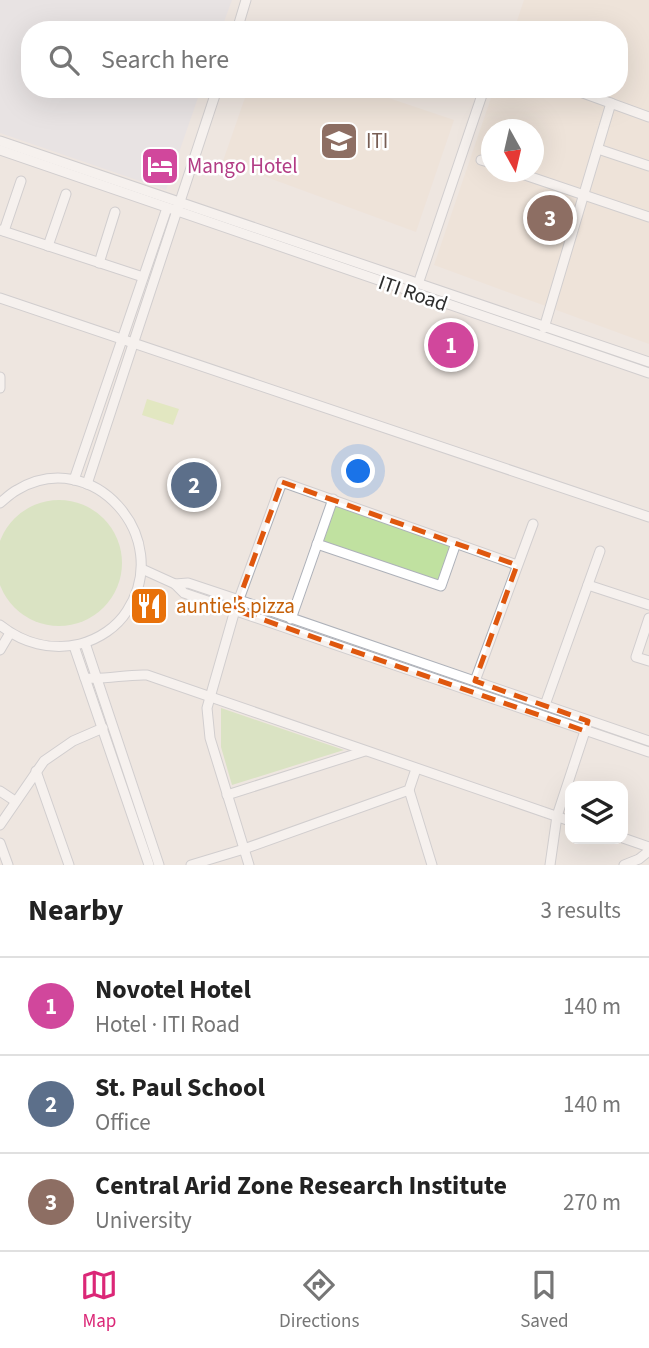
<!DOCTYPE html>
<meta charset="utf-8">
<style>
body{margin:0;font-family:"Source Sans 3",sans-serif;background:#f6f6f6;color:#222}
.controls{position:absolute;right:21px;bottom:21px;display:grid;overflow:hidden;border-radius:14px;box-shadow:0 7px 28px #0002}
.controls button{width:63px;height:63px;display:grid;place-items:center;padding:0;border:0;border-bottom:2px solid #e0e0e0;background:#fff;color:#222;font:35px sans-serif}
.compass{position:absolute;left:481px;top:119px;width:63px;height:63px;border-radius:50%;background:#fff;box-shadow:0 7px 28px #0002;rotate:172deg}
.you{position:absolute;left:359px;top:472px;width:24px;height:24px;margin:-18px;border:5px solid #fff;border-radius:50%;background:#1a73e8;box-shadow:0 0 0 10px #1a73e833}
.badge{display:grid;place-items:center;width:46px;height:46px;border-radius:50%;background:#db2777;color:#fff;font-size:23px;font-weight:700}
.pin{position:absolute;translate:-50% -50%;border:4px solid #fff;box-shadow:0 2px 7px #0006}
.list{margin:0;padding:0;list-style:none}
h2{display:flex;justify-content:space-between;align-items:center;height:91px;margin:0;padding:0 28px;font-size:30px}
h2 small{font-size:23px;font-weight:400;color:#767676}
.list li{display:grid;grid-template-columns:46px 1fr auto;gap:21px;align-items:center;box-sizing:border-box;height:98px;padding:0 28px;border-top:2px solid #e0e0e0}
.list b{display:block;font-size:26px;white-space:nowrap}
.list p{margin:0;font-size:23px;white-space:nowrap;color:#767676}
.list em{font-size:23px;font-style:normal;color:#767676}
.icon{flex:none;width:38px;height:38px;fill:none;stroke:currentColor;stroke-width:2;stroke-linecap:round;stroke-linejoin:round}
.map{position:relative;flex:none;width:649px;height:865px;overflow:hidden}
.search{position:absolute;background:#fff;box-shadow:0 7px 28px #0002;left:21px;right:21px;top:21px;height:77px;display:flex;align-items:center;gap:18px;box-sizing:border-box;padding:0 24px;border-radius:28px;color:#767676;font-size:26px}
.sheet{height:385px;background:#fff}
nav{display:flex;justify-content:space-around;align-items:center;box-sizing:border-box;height:98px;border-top:2px solid #e0e0e0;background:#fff;font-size:19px;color:#767676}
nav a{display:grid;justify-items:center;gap:4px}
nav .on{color:#db2777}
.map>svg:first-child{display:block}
.industrial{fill:#e1e0e7}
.education{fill:#eee0d1;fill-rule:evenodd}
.green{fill:#c0e1a0}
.pitch{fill:#d3e89c}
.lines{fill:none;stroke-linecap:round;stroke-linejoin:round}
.minor-casing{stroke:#adb1b9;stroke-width:11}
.minor{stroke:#fff;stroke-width:9}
.marked{fill:none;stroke:#df570e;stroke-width:5;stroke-dasharray:14 9;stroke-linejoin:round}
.labels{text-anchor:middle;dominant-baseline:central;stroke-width:5;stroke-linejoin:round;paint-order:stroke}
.education-label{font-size:21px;fill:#785e54;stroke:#fff;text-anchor:start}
.hotel-label{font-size:21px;fill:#b23c85;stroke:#fff;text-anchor:start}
.street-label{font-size:21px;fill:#2d2d2d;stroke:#fff}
.food-label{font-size:21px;fill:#c56008;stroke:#fff;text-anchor:start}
</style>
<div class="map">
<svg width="649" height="865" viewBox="0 0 649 865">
<rect width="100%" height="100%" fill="#eee6e0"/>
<path class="industrial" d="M0,0H232L221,30H30V89H201L166,190L0,133Z"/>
<g class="education">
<path d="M524,0H649V344L434,265L494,89H619V30H514ZM491,130H534V172H491Z"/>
<path d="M248,89H362L454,120L416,232L223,161Z"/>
</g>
<g class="green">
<circle cx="59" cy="563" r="63"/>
<path d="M333,505L453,545L440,582L321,542Z"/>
<path d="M221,708L344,750L232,785L221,747Z"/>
</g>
<path class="pitch" d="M147,399L179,409L173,425L142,415Z"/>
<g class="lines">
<defs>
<g id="minor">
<path d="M237,30L246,0"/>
<path d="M572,89L649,117"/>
<path d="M0,141L649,362"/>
<path d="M598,149L649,166"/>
<path d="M0,150L649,373"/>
<path d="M481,160L491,163"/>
<path d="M516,172L649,217"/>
<path d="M0,230L143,277"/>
<path d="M4,231L21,181"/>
<path d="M48,246L66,194"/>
<path d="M99,263L115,212"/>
<path d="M418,284L484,89"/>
<path d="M0,298L649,517"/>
<path d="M544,328L611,103"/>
<path d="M0,377V388"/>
<path d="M74,480L167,208"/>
<path d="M87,484L217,89"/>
<path d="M0,503C5,499 11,493 17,490C92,445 175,537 127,611C117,627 99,639 80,644C51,651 23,643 0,625"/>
<path d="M317,544L441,586L456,543"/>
<path d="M142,569L175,584L188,583L239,600L649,741"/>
<path d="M175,584L184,593L649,752"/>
<path d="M588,585L649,605"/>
<path d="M649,618L636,657L649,661"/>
<path d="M291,619L333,499"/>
<path d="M85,643L159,865"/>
<path d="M74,646L149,865"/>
<path d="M0,650L10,633"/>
<path d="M85,678C106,680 126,674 147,675L570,821"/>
<path d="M475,681L533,524"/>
<path d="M545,705L600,551"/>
<path d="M36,771L69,865"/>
<path d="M409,790L432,865"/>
<path d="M0,791L15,801"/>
<path d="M227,795L365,751"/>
<path d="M0,825L44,761L73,741L103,728"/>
<path d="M623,838L649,847"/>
<path d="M0,843L8,865"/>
<path d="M191,865L244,849L409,790L416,769"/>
<path d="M249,865L210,738L207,708L235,610L282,482L517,565"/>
<path d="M550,865L557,816L587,725"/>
<path d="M624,865L639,859L649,851"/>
</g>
</defs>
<use href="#minor" class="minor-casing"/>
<use href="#minor" class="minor"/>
</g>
<path d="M0 0H649V865H0ZM282,482L517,565L475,681L588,721L585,731L235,610Z" fill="#eee6e0" fill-opacity=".55" fill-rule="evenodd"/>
<path class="marked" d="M282,482L517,565L475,681L588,721L585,731L235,610Z"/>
<defs>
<symbol id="university-square" viewBox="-11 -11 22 22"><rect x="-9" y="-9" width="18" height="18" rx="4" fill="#8d6e63" stroke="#fff"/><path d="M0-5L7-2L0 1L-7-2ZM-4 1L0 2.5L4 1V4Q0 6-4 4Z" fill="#fff"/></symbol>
<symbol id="hotel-square" viewBox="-11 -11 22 22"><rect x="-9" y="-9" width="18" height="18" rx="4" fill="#d1479c" stroke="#fff"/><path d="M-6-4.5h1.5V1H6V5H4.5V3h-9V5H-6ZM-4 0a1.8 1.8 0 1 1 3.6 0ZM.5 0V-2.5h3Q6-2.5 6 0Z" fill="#fff"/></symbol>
<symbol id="restaurant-square" viewBox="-11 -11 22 22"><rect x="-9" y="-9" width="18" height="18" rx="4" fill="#e8710a" stroke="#fff"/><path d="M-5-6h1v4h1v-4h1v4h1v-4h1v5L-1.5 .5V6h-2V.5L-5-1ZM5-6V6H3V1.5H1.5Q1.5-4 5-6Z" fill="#fff"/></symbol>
</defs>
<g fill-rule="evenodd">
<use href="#university-square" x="317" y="119" width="44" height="44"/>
<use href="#hotel-square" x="138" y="144" width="44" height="44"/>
<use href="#restaurant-square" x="127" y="584" width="44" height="44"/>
</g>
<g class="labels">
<g class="education-label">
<text x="366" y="141">ITI</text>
</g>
<g class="hotel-label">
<text x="187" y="166">Mango Hotel</text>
</g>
<g class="street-label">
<text transform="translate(413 293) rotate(19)">ITI Road</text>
</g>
<g class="food-label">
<text x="176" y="606">auntie's pizza</text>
</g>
</g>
</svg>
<div class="controls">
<button><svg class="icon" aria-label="layers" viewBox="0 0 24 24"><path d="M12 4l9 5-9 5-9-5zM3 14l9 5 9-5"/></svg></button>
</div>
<svg class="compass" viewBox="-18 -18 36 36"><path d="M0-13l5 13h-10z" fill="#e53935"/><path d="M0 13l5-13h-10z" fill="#767676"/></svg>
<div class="you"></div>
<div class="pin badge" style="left:451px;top:345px;background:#d1479c">1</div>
<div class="pin badge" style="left:194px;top:485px;background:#5c6f8a">2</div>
<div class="pin badge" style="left:550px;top:218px;background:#8d6e63">3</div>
<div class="search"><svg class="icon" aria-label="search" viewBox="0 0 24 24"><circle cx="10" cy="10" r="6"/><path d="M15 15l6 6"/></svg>Search here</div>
</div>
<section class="sheet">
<h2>Nearby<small>3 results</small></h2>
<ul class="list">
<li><span class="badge" style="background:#d1479c">1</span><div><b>Novotel Hotel</b><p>Hotel · ITI Road</p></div><em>140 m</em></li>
<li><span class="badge" style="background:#5c6f8a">2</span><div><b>St. Paul School</b><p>Office</p></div><em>140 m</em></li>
<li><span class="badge" style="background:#8d6e63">3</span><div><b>Central Arid Zone Research Institute</b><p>University</p></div><em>270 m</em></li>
</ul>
</section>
<nav>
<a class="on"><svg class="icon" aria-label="map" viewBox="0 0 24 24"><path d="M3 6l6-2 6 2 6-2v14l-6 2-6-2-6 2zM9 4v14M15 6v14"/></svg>Map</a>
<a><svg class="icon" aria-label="directions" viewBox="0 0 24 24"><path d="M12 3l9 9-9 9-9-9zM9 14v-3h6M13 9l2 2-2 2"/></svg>Directions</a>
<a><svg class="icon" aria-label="saved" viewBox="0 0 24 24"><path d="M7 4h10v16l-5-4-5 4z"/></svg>Saved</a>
</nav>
